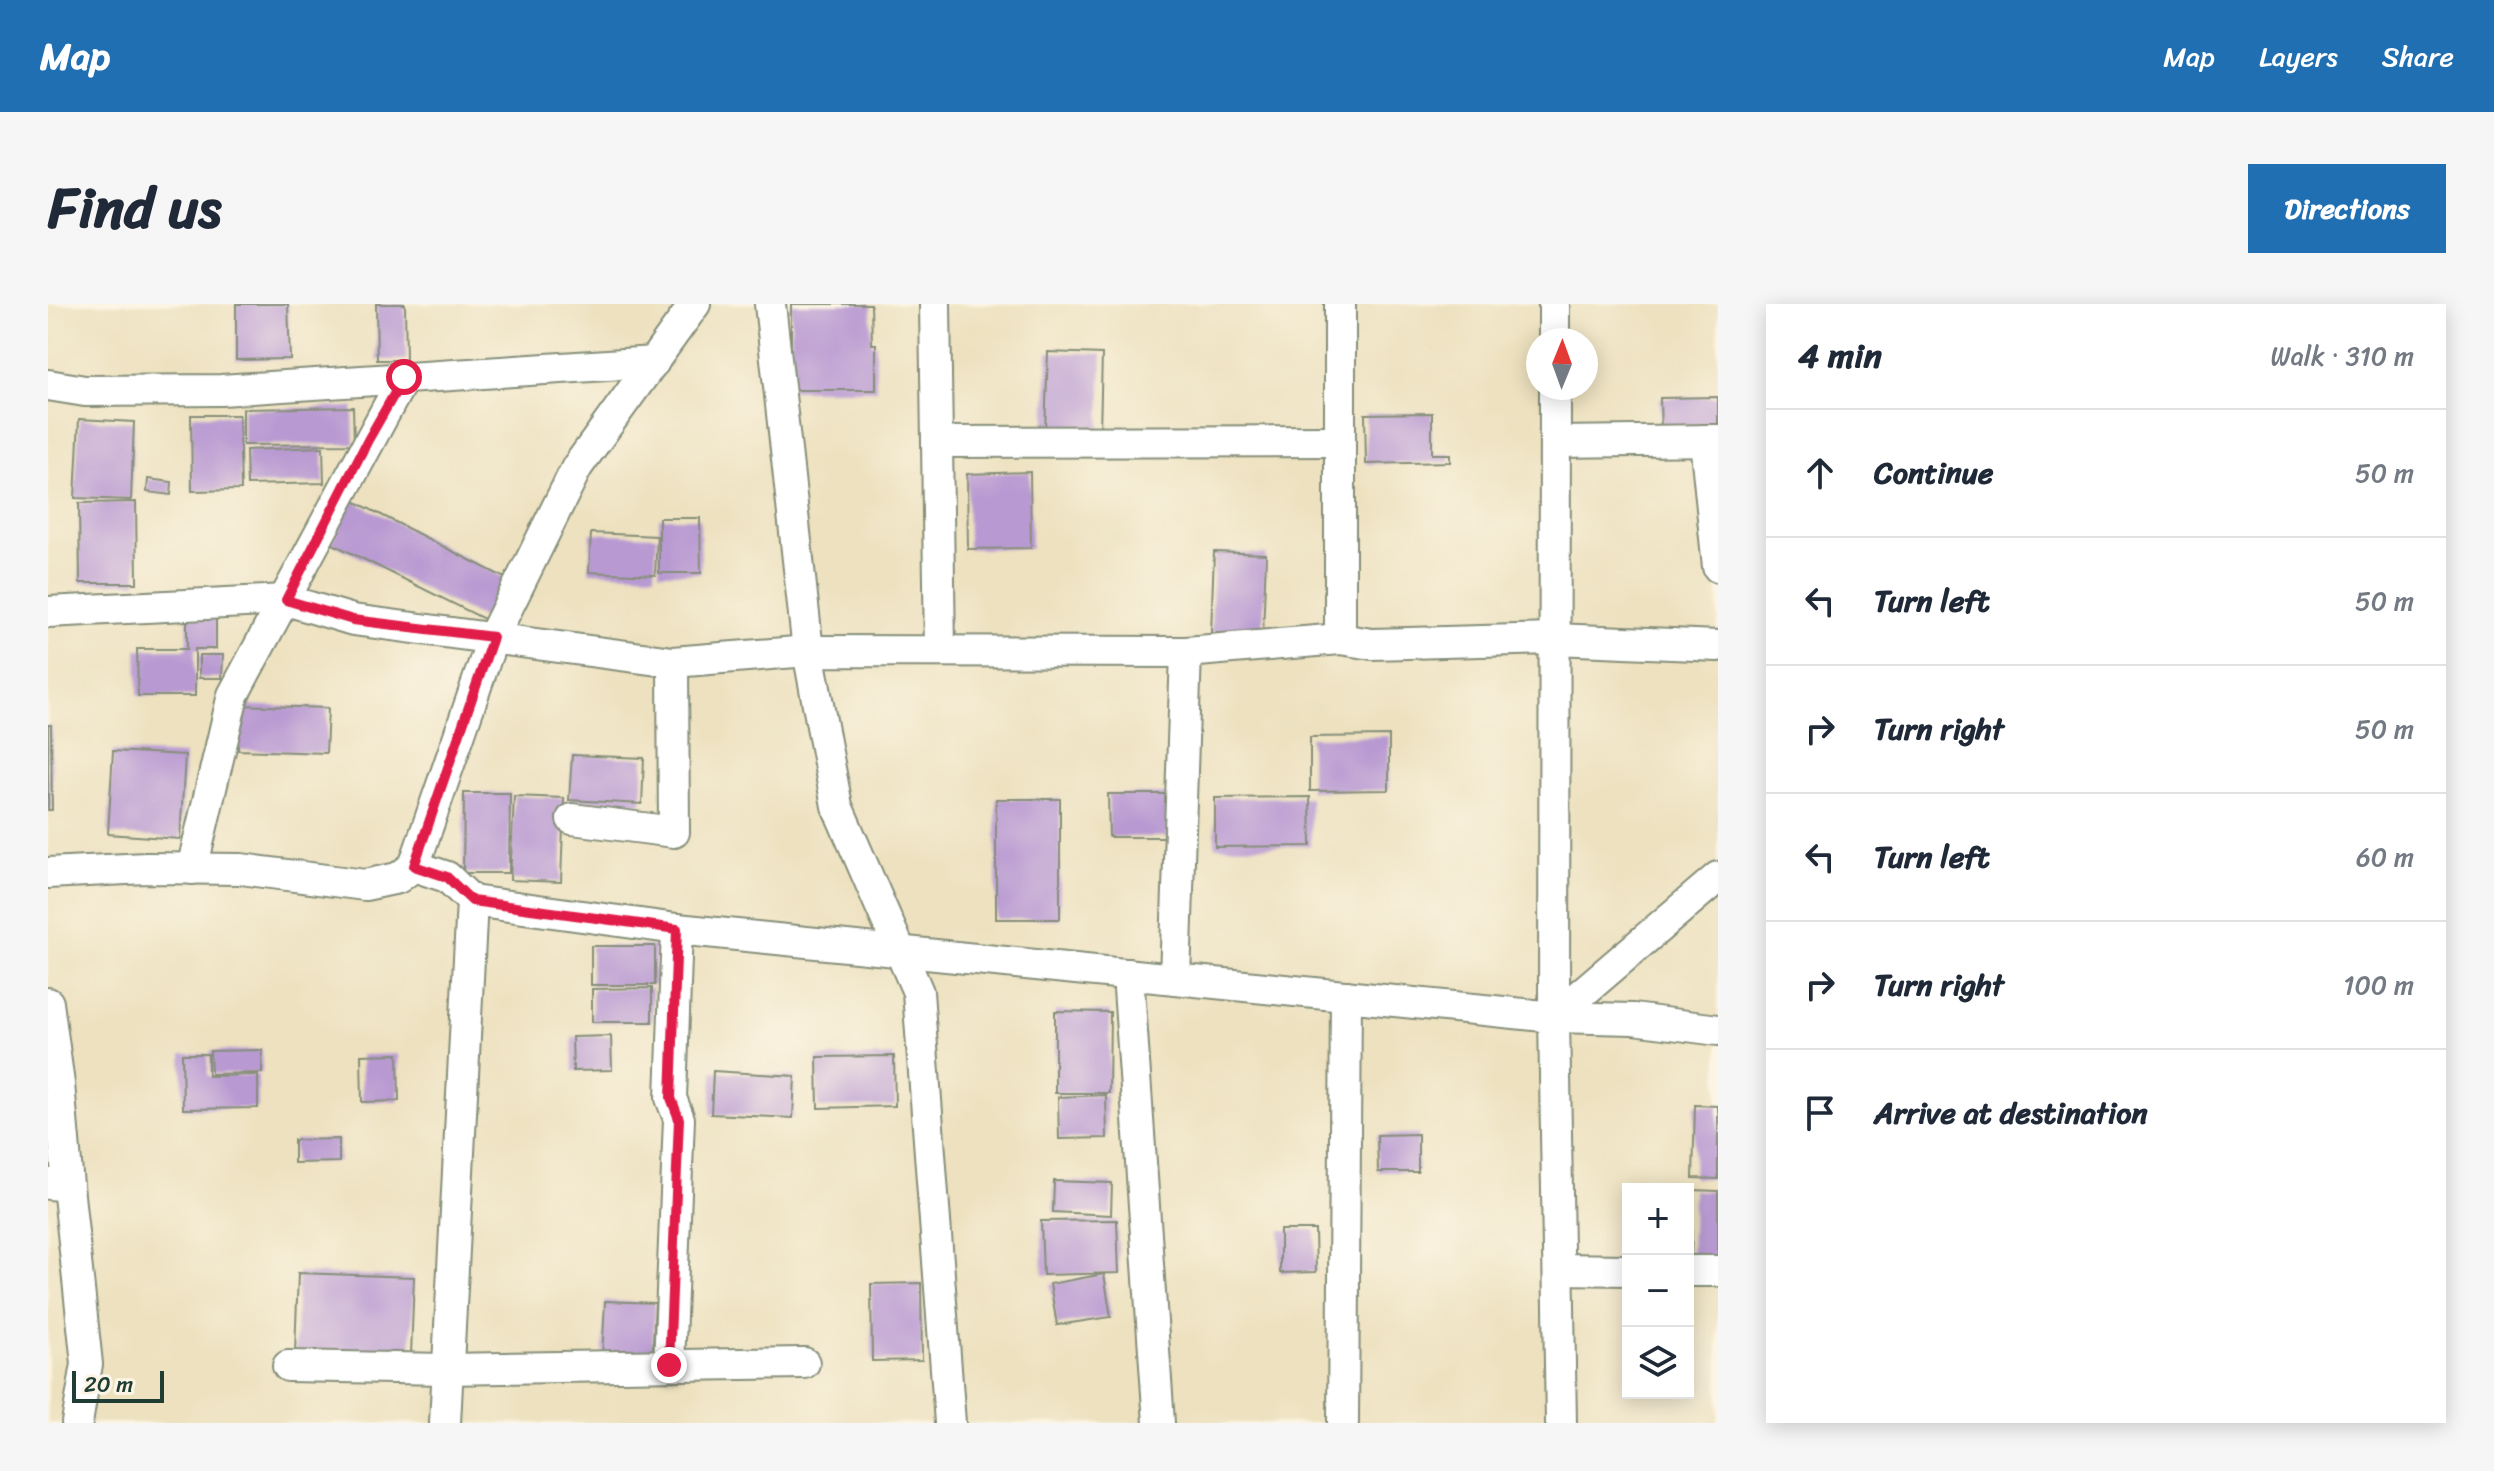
<!DOCTYPE html>
<meta charset="utf-8">
<style>
body{margin:0;font-family:Sriracha,sans-serif;background:#f6f6f7;color:#1f2937}
.controls{position:absolute;right:24px;bottom:24px;display:grid;overflow:hidden;border-radius:0px;box-shadow:0 4px 20px #0003}
.controls button{width:72px;height:72px;display:grid;place-items:center;padding:0;border:0;border-bottom:2px solid #e0e1e3;background:#fff;color:#1f2937;font:40px sans-serif}
.compass{position:absolute;left:1478px;top:24px;width:72px;height:72px;border-radius:50%;background:#fff;box-shadow:0 4px 20px #0003;rotate:1deg}
.scale{position:absolute;left:24px;bottom:20px;width:92px;box-sizing:border-box;padding-left:8px;border:4px solid #1f3d34;border-top:0;font-size:22px;line-height:28px;white-space:nowrap;color:#1f3d34;-webkit-text-stroke:6px #fcf5e5;paint-order:stroke}
.stop{position:absolute;width:24px;height:24px;margin:-18px;border:6px solid #e11d48;border-radius:50%;background:#fff}
.stop.end{background:#e11d48;border-color:#fff;box-shadow:0 2px 8px #0008}
.list{margin:0;padding:0;list-style:none}
h2{display:flex;justify-content:space-between;align-items:center;height:104px;margin:0;padding:0 32px;font-size:34px}
h2 small{font-size:26px;font-weight:400;color:#747a83}
.list li{display:grid;grid-template-columns:52px 1fr auto;gap:24px;align-items:center;box-sizing:border-box;height:128px;padding:0 32px;border-top:2px solid #e0e1e3}
.list b{display:block;font-size:30px;white-space:nowrap}
.list em{font-size:26px;font-style:normal;color:#747a83}
.icon{flex:none;width:44px;height:44px;fill:none;stroke:currentColor;stroke-width:2;stroke-linecap:round;stroke-linejoin:round}
.map{position:relative;flex:none;width:1670px;height:1119px;overflow:hidden;border-radius:0px}
header{display:flex;align-items:center;gap:48px;box-sizing:border-box;height:112px;padding:0 40px;background:#1f6fb2;color:#fff}
header strong{font-size:38px}
nav{display:flex;gap:44px;margin-inline-start:auto;font-size:28px}
.intro{display:flex;align-items:center;justify-content:space-between;box-sizing:border-box;height:192px;padding:0 48px}
h1{margin:0;font-size:56px}
.button{padding:20px 36px;border-radius:0px;background:#1f6fb2;color:#fff;font-size:28px;font-weight:700}
main{display:flex;gap:48px;padding:0 48px}
aside{flex:1;background:#fff;border-radius:0px;box-shadow:0 4px 20px #0003}
.map>svg:first-child{display:block}
.building{fill:#b899d2}
.lines{fill:none;stroke-linecap:round;stroke-linejoin:round}
.street-casing{stroke:#868f7a;stroke-width:34}
.street{stroke:#fff;stroke-width:30}
.route{stroke:#e11d48;stroke-width:10}
</style>
<header>
<strong>Map</strong>
<nav><a>Map</a><a>Layers</a><a>Share</a></nav>
</header>
<div class="intro"><h1>Find us</h1><a class="button">Directions</a></div>
<main>
<div class="map">
<svg width="1670" height="1119" viewBox="0 0 1670 1119">
<rect width="100%" height="100%" fill="#fcf5e5"/>
<filter id="ink" filterUnits="userSpaceOnUse"><feTurbulence type="fractalNoise" baseFrequency=".0125" numOctaves="2"/><feDisplacementMap in="SourceGraphic" scale="16" xChannelSelector="R" yChannelSelector="G"/><feConvolveMatrix kernelMatrix="1 2 1 2 8 2 1 2 1" color-interpolation-filters="sRGB"/></filter>
<filter id="wash" filterUnits="userSpaceOnUse"><feTurbulence type="fractalNoise" baseFrequency=".006" numOctaves="4" result="noise"/><feDisplacementMap in="SourceGraphic" scale="32" xChannelSelector="R" yChannelSelector="G"/><feGaussianBlur stdDeviation="1.8" result="paint"/><feColorMatrix in="noise" values="0 0 0 0 0 0 0 0 0 0 0 0 0 0 0 0 0 1.4 0 .05"/><feComposite in="paint" operator="in"/></filter>
<g filter="url(#wash)">
<rect width="100%" height="100%" fill="#ede1bf"/>
<g id="blocks">
<g class="building">
<path d="M188,0H240L242,55L188,56Z"/>
<path d="M328,0H357L358,56H329Z"/>
<path d="M743,0H823L824,40H828V86H743Z"/>
<path d="M1000,48L1054,50L1052,128L997,127Z"/>
<path d="M1670,93V129L1613,130L1612,94Z"/>
<path d="M305,103L306,140L195,141V105Z"/>
<path d="M1384,109V150H1402V158L1318,160L1317,110Z"/>
<path d="M143,111H191L193,186L144,187Z"/>
<path d="M31,115L86,118L83,196L27,194Z"/>
<path d="M275,143L276,179L199,181L198,146Z"/>
<path d="M982,168L983,244L920,245L919,170Z"/>
<path d="M100,175L124,178L123,191L99,188Z"/>
<path d="M304,196L461,276L440,317L283,239Z"/>
<path d="M88,198L89,279H32L31,199Z"/>
<path d="M611,214H652L653,269H611Z"/>
<path d="M543,229L609,232L607,271L541,268Z"/>
<path d="M1166,248L1218,250L1215,331L1163,329Z"/>
<path d="M139,313H168V345H147V392H90L89,345H139Z"/>
<path d="M151,351H175L174,374H151Z"/>
<path d="M191,401L280,404L278,449L190,446Z"/>
<path d="M0,421H3L4,506H0Z"/>
<path d="M1341,432V486L1262,487V433Z"/>
<path d="M65,447L137,451L132,535L60,530Z"/>
<path d="M524,451L596,454L594,500L521,496Z"/>
<path d="M416,489H462L461,569H415Z"/>
<path d="M1060,490H1120V533H1061Z"/>
<path d="M466,492L516,494L513,578L462,576Z"/>
<path d="M1262,493L1263,542L1167,543V494Z"/>
<rect x="948" y="495" width="64" height="120"/>
<rect x="543" y="642" width="64" height="39"/>
<path d="M604,684V718H544V685Z"/>
<path d="M1007,707L1062,708L1061,789H1007Z"/>
<path d="M563,732L564,766L525,767L524,733Z"/>
<path d="M214,746V769L163,770L162,747Z"/>
<path d="M134,750H160V772L210,771V804L135,805Z"/>
<path d="M350,750L351,797L314,798L313,751Z"/>
<path d="M846,752L847,802L770,804L769,753Z"/>
<path d="M665,767L747,772L745,814L663,810Z"/>
<path d="M1058,791L1059,834L1011,835L1010,793Z"/>
<path d="M1647,801L1670,802V875L1645,874Z"/>
<path d="M1370,830V868H1330L1329,831Z"/>
<path d="M291,835V858L246,859V836Z"/>
<path d="M1006,877L1064,879L1063,911L1005,908Z"/>
<path d="M1645,886L1670,887V959L1643,958Z"/>
<path d="M1069,916L1071,969L995,971L993,917Z"/>
<path d="M1232,926H1267L1268,968L1232,969Z"/>
<path d="M250,969L366,973L363,1051L247,1048Z"/>
<path d="M1056,970L1063,1013L1009,1021L1002,980Z"/>
<path d="M873,979L874,1056L824,1057L823,980Z"/>
<path d="M557,997L607,999L604,1058L554,1055Z"/>
</g>
</g>
</g>
<g filter="url(#ink)">
<use href="#blocks" fill-opacity="0" stroke="#868f7a" stroke-width="2"/>
<g class="lines">
<defs>
<g id="street">
<path d="M722,0L760,347L789,502L870,688L902,1119"/>
<path d="M887,0L892,347"/>
<path d="M1506,0V36"/>
<path d="M0,81L37,87L173,86L606,58"/>
<path d="M1657,136L1670,263"/>
<path d="M889,138L1292,137"/>
<path d="M1507,138L1670,136"/>
<path d="M0,308L238,296L305,316L625,358L760,347L1138,348L1292,335L1324,340L1507,335L1670,342"/>
<path d="M1292,335V0"/>
<path d="M524,515L626,528L625,358"/>
<path d="M366,562L399,573L424,597L629,625L1506,713L1513,1119"/>
<path d="M144,565L185,391L356,73"/>
<path d="M0,569L98,564L193,565L317,581L350,574L366,562L445,333L529,163L647,0"/>
<path d="M1080,670L1111,1119"/>
<path d="M1127,675L1138,348"/>
<path d="M0,699L11,780L20,882L2,880"/>
<path d="M1506,713L1507,84"/>
<path d="M1506,713L1670,573"/>
<path d="M1506,713L1585,715L1670,726"/>
<path d="M20,882L39,1060L29,1119"/>
<path d="M1511,965L1580,966"/>
<path d="M1640,967H1670"/>
<path d="M621,1061L631,815L623,794L629,625"/>
<path d="M240,1062L398,1065L756,1059"/>
<path d="M397,1119L424,597"/>
<path d="M1295,1119L1298,692"/>
</g>
</defs>
<use href="#street" class="street-casing"/>
<use href="#street" class="street"/>
</g>
</g>
<g class="lines" filter="url(#ink)">
<path class="route" d="M356,73L320,136L238,296L305,316L445,333L366,562L399,573L424,597L629,625L623,794L631,815L621,1061"/>
</g>
</svg>
<div class="controls">
<button>+</button>
<button>−</button>
<button><svg class="icon" aria-label="layers" viewBox="0 0 24 24"><path d="M12 4l9 5-9 5-9-5zM3 14l9 5 9-5"/></svg></button>
</div>
<svg class="compass" viewBox="-18 -18 36 36"><path d="M0-13l5 13h-10z" fill="#e53935"/><path d="M0 13l5-13h-10z" fill="#747a83"/></svg>
<div class="scale">20 m</div>
<div class="stop" style="left:356px;top:73px"></div>
<div class="stop end" style="left:621px;top:1061px"></div>
</div>
<aside>
<h2>4 min<small>Walk · 310 m</small></h2>
<ul class="list">
<li><svg class="icon" aria-label="ahead" viewBox="0 0 24 24"><path d="M12 20V5M6 11l6-6 6 6"/></svg><div><b>Continue</b></div><em>50 m</em></li>
<li><svg class="icon" aria-label="left" viewBox="0 0 24 24"><path d="M17 20v-9H6M10 6l-5 5 5 5"/></svg><div><b>Turn left</b></div><em>50 m</em></li>
<li><svg class="icon" aria-label="right" viewBox="0 0 24 24"><path d="M7 20v-9h11M14 6l5 5-5 5"/></svg><div><b>Turn right</b></div><em>50 m</em></li>
<li><svg class="icon" aria-label="left" viewBox="0 0 24 24"><path d="M17 20v-9H6M10 6l-5 5 5 5"/></svg><div><b>Turn left</b></div><em>60 m</em></li>
<li><svg class="icon" aria-label="right" viewBox="0 0 24 24"><path d="M7 20v-9h11M14 6l5 5-5 5"/></svg><div><b>Turn right</b></div><em>100 m</em></li>
<li><svg class="icon" aria-label="arrive" viewBox="0 0 24 24"><path d="M6 21V4h12l-3 4 3 4H6"/></svg><div><b>Arrive at destination</b></div></li>
</ul>
</aside>
</main>
